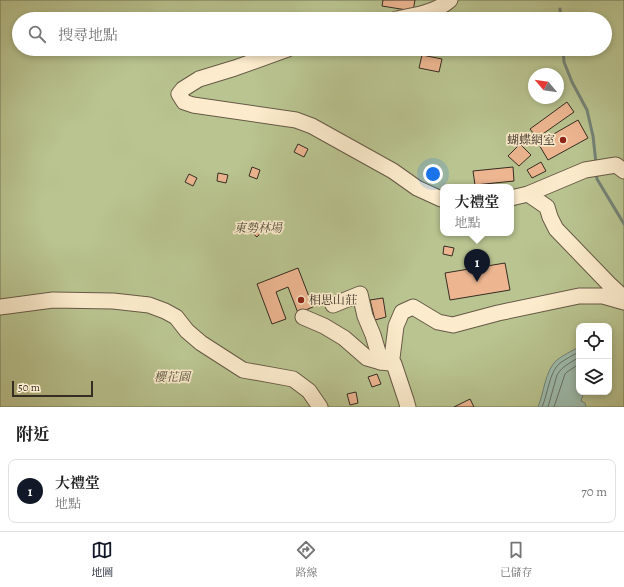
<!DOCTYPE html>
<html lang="zh-TW">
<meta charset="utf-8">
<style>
body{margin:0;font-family:Alegreya,"Noto Serif TC",serif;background:#f6f6f6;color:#222}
.controls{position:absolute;right:12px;bottom:12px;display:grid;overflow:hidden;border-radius:8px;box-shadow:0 2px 6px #0003}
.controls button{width:36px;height:36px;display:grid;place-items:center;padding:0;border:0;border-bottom:1px solid #e0e0e0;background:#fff;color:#222;font:20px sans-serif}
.compass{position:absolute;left:528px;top:68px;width:36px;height:36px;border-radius:50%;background:#fff;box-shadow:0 2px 6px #0003;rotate:299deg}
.scale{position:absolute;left:12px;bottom:10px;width:81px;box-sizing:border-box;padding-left:4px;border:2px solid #352c22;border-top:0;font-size:11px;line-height:14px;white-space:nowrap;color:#352c22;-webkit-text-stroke:3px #fceccd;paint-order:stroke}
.you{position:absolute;left:433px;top:174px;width:14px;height:14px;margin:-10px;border:3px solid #fff;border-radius:50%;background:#1a73e8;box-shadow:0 0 0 6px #1a73e833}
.badge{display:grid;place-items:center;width:26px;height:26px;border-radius:50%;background:#111827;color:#fff;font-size:13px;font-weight:700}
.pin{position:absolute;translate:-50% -33px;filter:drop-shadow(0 1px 2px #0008)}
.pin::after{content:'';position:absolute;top:21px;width:14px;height:12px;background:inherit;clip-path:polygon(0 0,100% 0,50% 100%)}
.popup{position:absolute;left:440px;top:184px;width:74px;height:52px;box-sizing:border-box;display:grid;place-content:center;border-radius:8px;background:#fff;filter:drop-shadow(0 1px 3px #0005);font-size:13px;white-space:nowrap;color:#767676}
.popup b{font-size:15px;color:#222}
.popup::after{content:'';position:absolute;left:50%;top:100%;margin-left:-8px;border:8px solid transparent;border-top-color:#fff}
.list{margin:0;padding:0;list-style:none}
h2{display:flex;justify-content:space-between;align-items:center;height:52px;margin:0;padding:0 16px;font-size:17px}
h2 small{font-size:13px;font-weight:400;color:#767676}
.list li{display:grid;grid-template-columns:26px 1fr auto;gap:12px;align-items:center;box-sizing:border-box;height:64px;margin:0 8px 8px;padding:0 8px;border:1px solid #e0e0e0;border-radius:8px}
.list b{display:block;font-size:15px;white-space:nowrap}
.list p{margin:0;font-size:13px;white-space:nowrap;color:#767676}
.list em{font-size:13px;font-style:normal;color:#767676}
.icon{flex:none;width:22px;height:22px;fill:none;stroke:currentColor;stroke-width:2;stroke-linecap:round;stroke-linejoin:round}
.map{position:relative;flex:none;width:624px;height:407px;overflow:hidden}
.search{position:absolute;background:#fff;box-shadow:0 2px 6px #0003;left:12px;right:12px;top:12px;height:44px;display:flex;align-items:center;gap:10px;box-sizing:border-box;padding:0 14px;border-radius:22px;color:#767676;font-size:15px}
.sheet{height:124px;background:#fff}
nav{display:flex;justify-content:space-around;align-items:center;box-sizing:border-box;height:56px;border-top:1px solid #e0e0e0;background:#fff;font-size:11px;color:#767676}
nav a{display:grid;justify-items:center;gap:2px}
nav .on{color:#111827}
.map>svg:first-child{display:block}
.green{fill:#b9c490;stroke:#777859;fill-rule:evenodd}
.water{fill:#9ebdae;stroke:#748376}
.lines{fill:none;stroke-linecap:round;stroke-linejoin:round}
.shore{stroke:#6a7468;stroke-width:1}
.stream{stroke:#748376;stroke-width:3}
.building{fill:#edb691;stroke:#352c22}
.minor-casing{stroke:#665a46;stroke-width:17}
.minor{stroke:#fceccd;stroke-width:15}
.poi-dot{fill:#8f2418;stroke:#fceccd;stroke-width:1.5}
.labels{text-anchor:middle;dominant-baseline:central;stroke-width:3.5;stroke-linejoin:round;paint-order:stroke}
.poi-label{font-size:12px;fill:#352c22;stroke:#fceccd;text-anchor:end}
.park-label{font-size:12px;font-style:italic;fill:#56523e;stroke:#fceccd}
</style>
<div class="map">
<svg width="624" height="407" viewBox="0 0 624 407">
<rect width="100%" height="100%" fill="#fae2b2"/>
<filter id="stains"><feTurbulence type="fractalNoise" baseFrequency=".005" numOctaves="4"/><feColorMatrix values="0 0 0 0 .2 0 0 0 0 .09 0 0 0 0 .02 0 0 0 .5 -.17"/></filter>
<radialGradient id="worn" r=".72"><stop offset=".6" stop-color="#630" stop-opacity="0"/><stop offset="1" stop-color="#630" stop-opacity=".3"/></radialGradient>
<path class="green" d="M0,0H624V407H0ZM19,19H605V49H19ZM534,74H558V98H534ZM443,187H511V233H443ZM579,326H609V392H579Z"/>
<path class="water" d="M579,347V392H584L581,401L585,403L586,407H538C544,393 545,370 557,360C563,355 572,351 579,347Z"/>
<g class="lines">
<g class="shore">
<path d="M542,407C548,394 549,372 560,363C566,359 573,355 579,352"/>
<path d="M548,407L557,375C562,366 571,363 579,357"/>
<path d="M554,407L565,374L567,372L579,364"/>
</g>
<g class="stream">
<path d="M560,9L561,19"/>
<path d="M563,49L564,62L572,82L587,110L593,136L596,163"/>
<path d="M596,173L597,179L624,224"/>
</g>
</g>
<g class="building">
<path d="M383,0H415L413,11L382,6Z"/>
<path d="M392,49H408L407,54L392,50Z"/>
<path d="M422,55L442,59L439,72L419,68Z"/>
<path d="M567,102L574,112L537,138L530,129Z"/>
<path d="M578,120L588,138L548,160L538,143Z"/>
<path d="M298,144L308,149L304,157L294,152Z"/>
<path d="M520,144L531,155L519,166L508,156Z"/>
<path d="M541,162L546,171L532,178L527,170Z"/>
<path d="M252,167L260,170L257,179L249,176Z"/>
<path d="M513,167L514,181L475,185L473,171Z"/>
<path d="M218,173L228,175L226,183L217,181Z"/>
<path d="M189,174L197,178L193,186L185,182Z"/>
<path d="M257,220L265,228L257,237L248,229Z"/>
<path d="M444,246L454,248L452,256L443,254Z"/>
<path d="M505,263L510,290L450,300L445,273Z"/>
<path d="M298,268L313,307L298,313L288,287L276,292L286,319L272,324L257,284Z"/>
<path d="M383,298L386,317L375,320L370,300Z"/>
<path d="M377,374L381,384L372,387L368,377Z"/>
<path d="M356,392L358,403L350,405L347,394Z"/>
<path d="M470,399L474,407H454Z"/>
</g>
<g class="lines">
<defs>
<g id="minor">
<path d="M396,19C413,16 437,12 450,0"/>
<path d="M288,49L235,68L199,79L183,89L179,94L184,102L193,105L296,120L312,126L393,171L417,188L441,199H443"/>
<path d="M528,194L547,207L550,217L556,229L609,284L624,298"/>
<path d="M511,198L528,194L585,170L616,165L624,171"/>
<path d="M333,305L360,294L365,316L373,335L381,362L390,363L392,358L396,326L402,312L413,307L438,322L453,325L498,313L579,296H603L624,302"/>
<path d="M0,307L53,300L113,301L149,305L165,311L176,317L187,331L201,343L243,370L293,379L309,391L320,407"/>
<path d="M303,317L324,326L344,338L367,358L381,362"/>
<path d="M390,363L394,364L406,400L408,407"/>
</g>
</defs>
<use href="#minor" class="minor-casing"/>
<use href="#minor" class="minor"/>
</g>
<g class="poi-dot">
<circle cx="563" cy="140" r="4"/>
<circle cx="301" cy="300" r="4"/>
</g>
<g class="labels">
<g class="poi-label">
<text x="555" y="140">蝴蝶網室</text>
<text x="309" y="300" text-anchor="start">相思山莊</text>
</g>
<g class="park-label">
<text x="258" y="228">東勢林場</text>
<text x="172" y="377">櫻花園</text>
</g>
</g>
<rect width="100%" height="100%" filter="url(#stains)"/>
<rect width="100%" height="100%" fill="url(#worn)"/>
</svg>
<div class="controls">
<button><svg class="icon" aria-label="locate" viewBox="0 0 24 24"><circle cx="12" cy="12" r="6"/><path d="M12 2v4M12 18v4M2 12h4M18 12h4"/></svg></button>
<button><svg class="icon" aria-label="layers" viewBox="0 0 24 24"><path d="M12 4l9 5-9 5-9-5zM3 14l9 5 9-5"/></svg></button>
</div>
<svg class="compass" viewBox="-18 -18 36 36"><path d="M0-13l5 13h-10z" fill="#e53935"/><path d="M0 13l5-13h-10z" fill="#767676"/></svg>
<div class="scale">50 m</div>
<div class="you"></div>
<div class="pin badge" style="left:477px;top:282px">1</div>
<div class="popup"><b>大禮堂</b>地點</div>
<div class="search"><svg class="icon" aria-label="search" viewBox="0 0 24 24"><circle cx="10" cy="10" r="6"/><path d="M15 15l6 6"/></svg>搜尋地點</div>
</div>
<section class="sheet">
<h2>附近<small></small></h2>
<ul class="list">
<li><span class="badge">1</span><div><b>大禮堂</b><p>地點</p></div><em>70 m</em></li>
</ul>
</section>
<nav>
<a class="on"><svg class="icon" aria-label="map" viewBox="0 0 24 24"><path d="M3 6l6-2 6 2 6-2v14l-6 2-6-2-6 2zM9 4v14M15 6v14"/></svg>地圖</a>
<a><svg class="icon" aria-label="directions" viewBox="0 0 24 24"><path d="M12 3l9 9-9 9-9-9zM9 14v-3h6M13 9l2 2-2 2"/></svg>路線</a>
<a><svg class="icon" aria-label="saved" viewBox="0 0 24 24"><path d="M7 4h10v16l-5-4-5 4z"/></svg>已儲存</a>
</nav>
